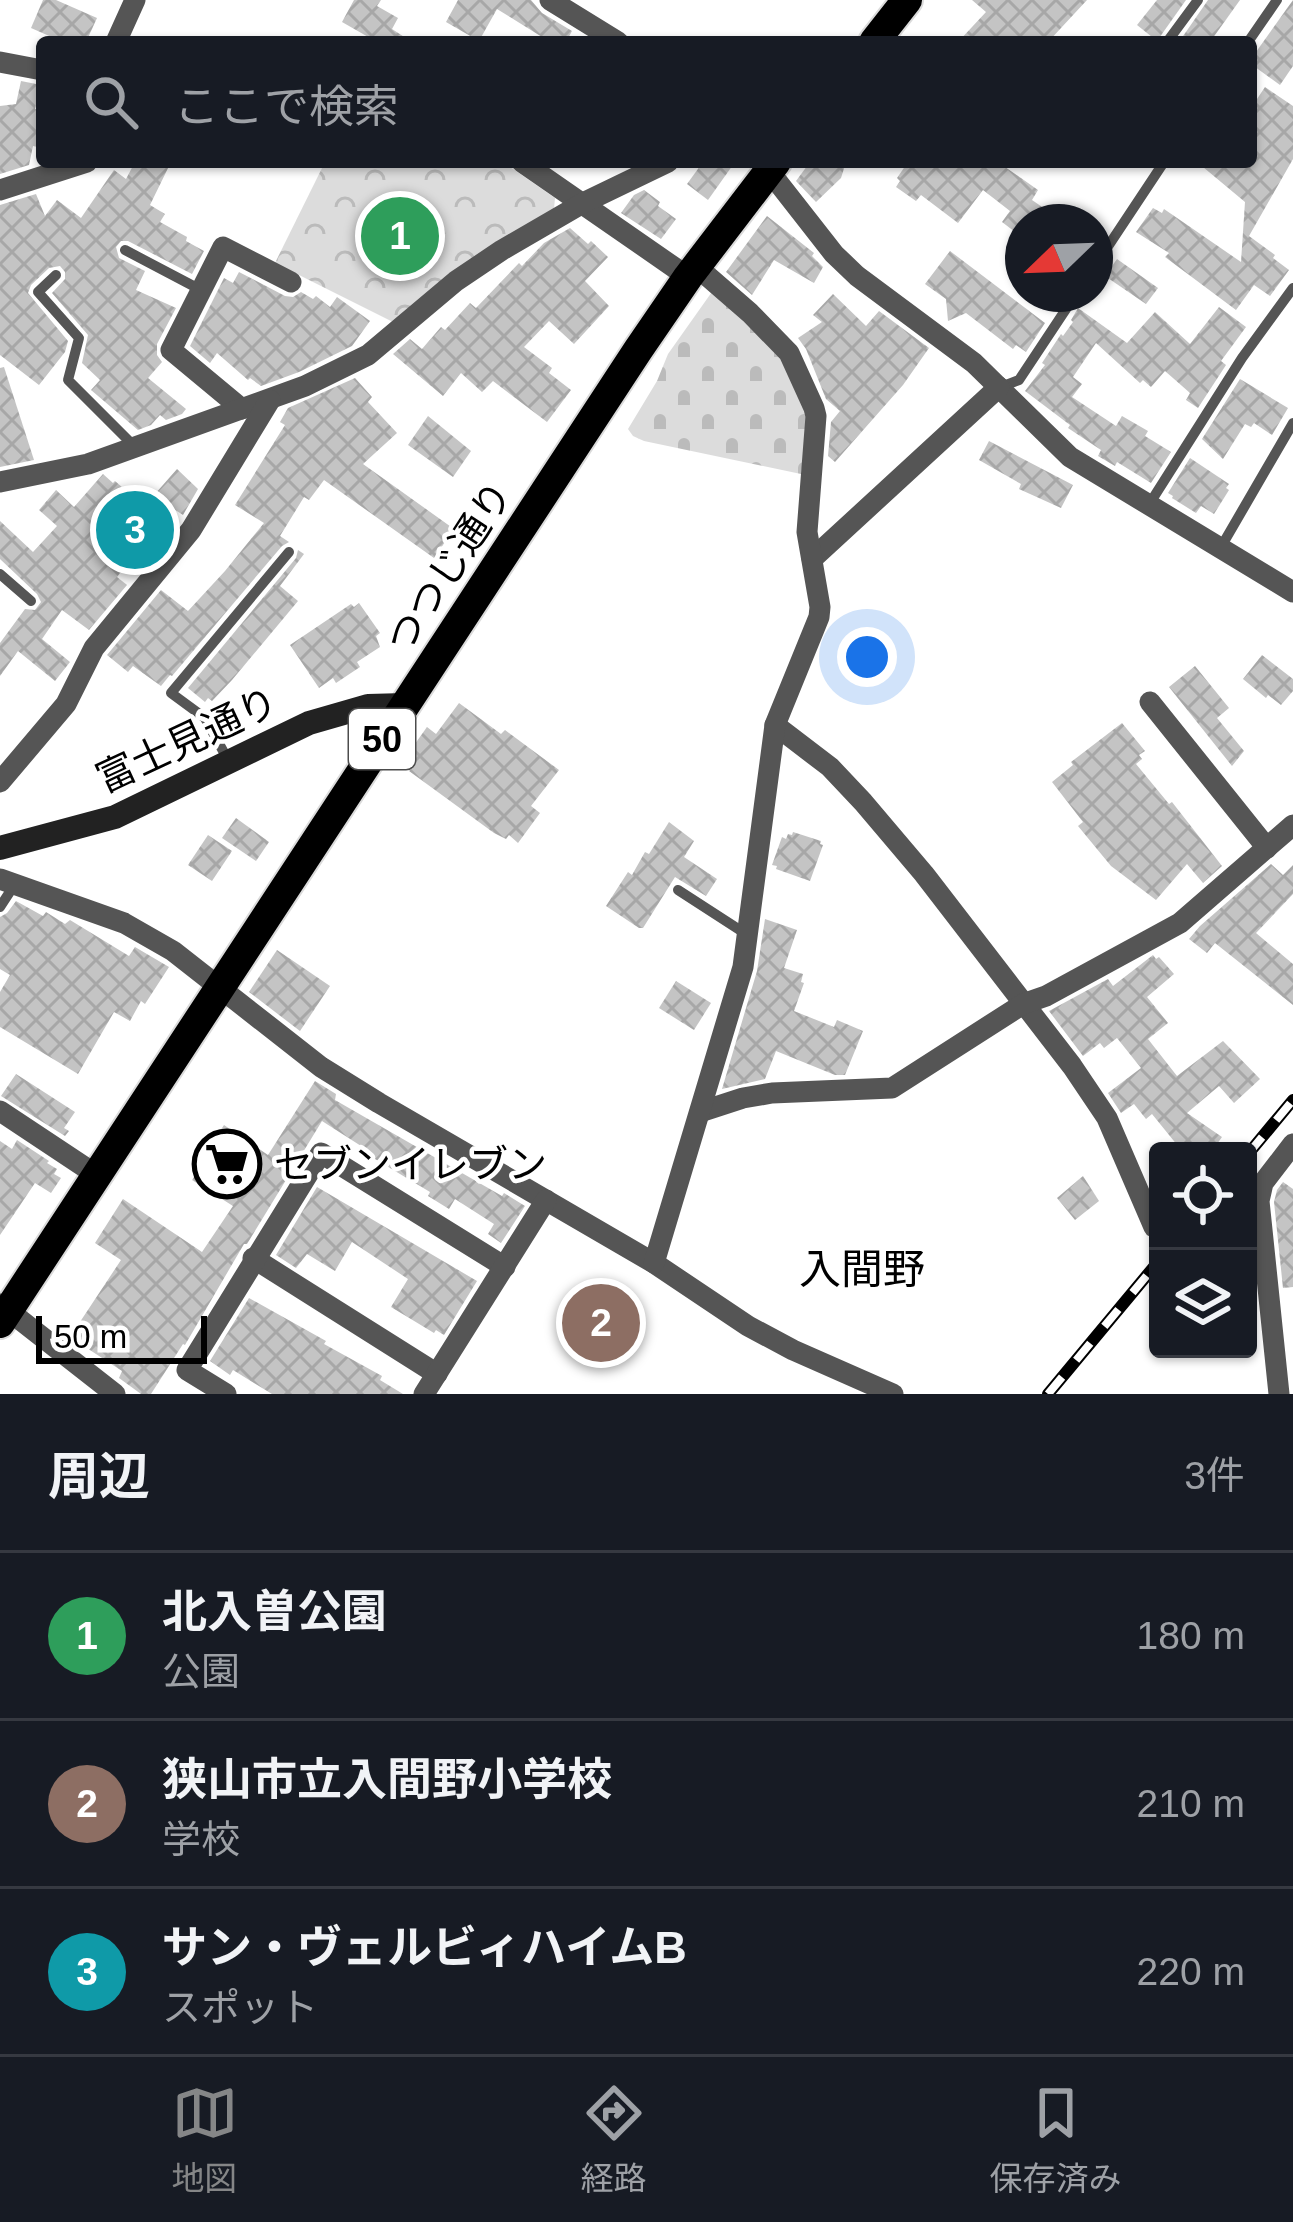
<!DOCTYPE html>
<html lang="ja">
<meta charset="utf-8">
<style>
body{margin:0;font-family:Helvetica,"Noto Sans JP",sans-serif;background:#242831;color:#f1f3f6}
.controls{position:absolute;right:36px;bottom:36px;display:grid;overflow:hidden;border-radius:12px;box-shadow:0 3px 9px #0004}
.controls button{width:108px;height:108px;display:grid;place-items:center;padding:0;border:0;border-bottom:3px solid #363941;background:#171b24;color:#f1f3f6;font:60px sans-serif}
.compass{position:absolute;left:1005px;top:204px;width:108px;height:108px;border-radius:50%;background:#171b24;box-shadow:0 3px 9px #0004;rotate:247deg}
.scale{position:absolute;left:36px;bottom:30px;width:171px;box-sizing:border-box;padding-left:12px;border:6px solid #000;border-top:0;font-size:33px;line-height:42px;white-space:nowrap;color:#000;-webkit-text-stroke:9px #fff;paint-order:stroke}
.you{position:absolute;left:867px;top:657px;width:42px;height:42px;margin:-30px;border:9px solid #fff;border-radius:50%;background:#1a73e8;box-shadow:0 0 0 18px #1a73e833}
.badge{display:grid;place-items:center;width:78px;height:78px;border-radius:50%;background:#858687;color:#fff;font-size:39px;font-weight:700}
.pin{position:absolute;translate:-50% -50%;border:6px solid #fff;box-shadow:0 3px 12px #0006}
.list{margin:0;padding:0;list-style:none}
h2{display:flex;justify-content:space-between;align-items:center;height:156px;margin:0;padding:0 48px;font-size:51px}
h2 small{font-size:39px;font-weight:400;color:#9ea1a6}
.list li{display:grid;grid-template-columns:78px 1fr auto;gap:36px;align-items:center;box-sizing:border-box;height:168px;padding:0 48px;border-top:3px solid #363941}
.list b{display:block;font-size:45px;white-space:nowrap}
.list p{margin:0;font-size:39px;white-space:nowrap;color:#9ea1a6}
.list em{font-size:39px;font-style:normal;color:#9ea1a6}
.icon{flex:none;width:66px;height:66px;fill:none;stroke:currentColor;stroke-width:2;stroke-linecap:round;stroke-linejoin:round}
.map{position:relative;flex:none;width:1293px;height:1394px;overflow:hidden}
.search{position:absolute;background:#171b24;box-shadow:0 3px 9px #0004;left:36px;right:36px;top:36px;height:132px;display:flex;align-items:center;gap:30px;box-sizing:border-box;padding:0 42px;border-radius:12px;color:#9ea1a6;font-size:45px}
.sheet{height:660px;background:#171b24}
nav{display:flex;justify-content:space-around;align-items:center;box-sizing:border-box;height:168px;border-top:3px solid #363941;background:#171b24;font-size:33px;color:#9ea1a6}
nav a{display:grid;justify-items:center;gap:6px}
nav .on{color:#858687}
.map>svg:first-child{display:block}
.cemetery{fill:url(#cemetery-stones)}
.park{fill:url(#park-crowns)}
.building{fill:url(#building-cross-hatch)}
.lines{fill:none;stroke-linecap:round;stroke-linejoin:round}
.primary-casing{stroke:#dbdbdb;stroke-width:34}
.lane{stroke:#555;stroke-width:10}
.street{stroke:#555;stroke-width:21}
.secondary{stroke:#222;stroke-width:24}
.primary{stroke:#000;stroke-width:30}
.rail-casing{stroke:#000;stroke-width:12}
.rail{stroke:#fff;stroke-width:8;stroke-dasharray:22;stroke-linecap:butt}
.labels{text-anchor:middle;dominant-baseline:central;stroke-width:9;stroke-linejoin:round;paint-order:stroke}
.shield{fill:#fff;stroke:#4c4c4c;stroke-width:3}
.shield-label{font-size:36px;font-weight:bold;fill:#000}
.street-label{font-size:39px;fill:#000;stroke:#fff}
.poi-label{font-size:39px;fill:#000;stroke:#fff;text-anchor:start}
.neighbourhood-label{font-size:42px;fill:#000;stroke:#fff}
</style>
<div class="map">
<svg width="1293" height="1394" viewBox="0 0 1293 1394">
<defs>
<pattern id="cemetery-stones" width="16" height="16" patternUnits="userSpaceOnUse" patternTransform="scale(3)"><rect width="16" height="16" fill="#dcdcdc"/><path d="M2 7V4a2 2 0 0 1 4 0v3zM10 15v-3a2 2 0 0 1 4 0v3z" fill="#bbb"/></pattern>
<pattern id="park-crowns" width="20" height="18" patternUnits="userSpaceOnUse" patternTransform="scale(3)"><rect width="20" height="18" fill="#dcdcdc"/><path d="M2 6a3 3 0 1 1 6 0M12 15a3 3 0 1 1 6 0" fill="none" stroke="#bbb"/></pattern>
<pattern id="building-cross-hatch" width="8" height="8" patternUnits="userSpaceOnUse" patternTransform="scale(3)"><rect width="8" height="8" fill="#c4c4c4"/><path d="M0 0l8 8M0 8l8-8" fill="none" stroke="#a7a7a7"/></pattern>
</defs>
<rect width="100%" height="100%" fill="#fff"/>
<path class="cemetery" d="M714,289L786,357L810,418L801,474L644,441L633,436L628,429L657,381L668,354Z"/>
<path class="park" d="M325,162H503L555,198L554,209L395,323L275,263Z"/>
<g class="building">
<path d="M43,0H56L97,18L86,42H63L31,28Z"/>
<path d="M354,0H381L377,6L398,18L392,29L412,42H377L342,22Z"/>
<path d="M458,0H531L542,13L572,31L566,42H550L497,9L479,41L446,22Z"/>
<path d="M972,0H1087L1048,42H958L986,12Z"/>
<path d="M1157,0H1186L1157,41L1137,25Z"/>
<path d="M1208,0H1240L1210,42H1179Z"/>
<path d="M1293,0V66L1280,85L1251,64V59Z"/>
<path d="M21,81L41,85L35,109L42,111V148L33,146L29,165L0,174V106L16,104Z"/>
<path d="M1265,87L1293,106V159L1249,236L1275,255L1273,258L1289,270L1270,296L1254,285L1236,310L1165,257L1169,253L1136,232L1153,208L1162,213L1164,209L1241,262L1245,202L1197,162H1251V108Z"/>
<path d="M135,162H171L150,205L165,214L160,222L187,237L186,241L204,251L192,274L128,241H121L116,247L119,258L145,271L136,290L176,308L157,344V355L162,362L148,378L186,409L182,414L166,420L160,415L151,425L138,430L91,390L100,380L82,363L88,335L52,293L65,279V272L60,266L49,268L31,285L28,293L68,341L65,352L39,385L0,355V205L36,194L45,216L57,200L81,218L114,170L126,179Z"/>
<path d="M703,162H735L708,200L687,184Z"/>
<path d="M810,162H846L841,178L816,202L796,181Z"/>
<path d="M908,162H998L1038,190L1032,200L1064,222H1023V238L1002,222L1010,211L983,190L958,223L921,195L916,201L896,187L900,181L897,178Z"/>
<path d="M644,190L660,202L658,206L676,219L661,239L621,213L634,195Z"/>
<path d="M767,216L814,253L812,256L823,267L814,283L774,260L752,295L726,272Z"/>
<path d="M570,228L588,244L591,241L608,257L585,281L609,306L574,344L549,321L524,347L552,368L549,373L571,390L547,422L493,381L482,392L461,373L443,396L393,354L410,339L422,349L441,327L445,330L470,303L476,308L519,263L522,266L544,243Z"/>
<path d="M950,251L1045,323L1026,352L1016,345L1013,349L966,313L948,321L946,299L925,284Z"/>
<path d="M1117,259L1158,288L1146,304L1105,276Z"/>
<path d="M239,272L285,296L293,297L301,292L313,299L316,296L330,307L337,297L370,321L352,346L299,372L261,386L250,378L248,380L217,353L210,363L190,346L224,278L233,283Z"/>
<path d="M833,294L866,326L879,311L929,348L903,385L835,462L828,456L831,422L840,411L826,399L806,349L798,338L822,322L813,315Z"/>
<path d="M1219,307L1246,327L1221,361L1226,365L1198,408L1186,400L1190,393L1165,371L1151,387L1143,380L1140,383L1096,343L1073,377L1082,384L1072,397L1116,426L1122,416L1148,431L1145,436L1171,452L1151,483L1117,462L1115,466L1098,456L1101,450L1068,428L1070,425L1025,391L1045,365L1042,363L1061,334L1063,336L1073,322L1071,320L1078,308L1127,343L1155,312L1190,344Z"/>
<path d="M4,367L34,460L0,467V368Z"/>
<path d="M355,378L372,397L368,402L397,433L363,464L454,529L434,558L324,480L309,500L304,497L280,536L289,542L282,546L172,676L170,675L161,686L133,666L128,672L107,655L161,590L188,611L225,571L264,523L235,505L285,425L280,422L288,408Z"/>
<path d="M1240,379L1288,408L1272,435L1254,423L1251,427L1245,424L1223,459L1202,439Z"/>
<path d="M428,416L471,451L453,477L408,445Z"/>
<path d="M989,441L1073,485L1061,508L1019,489L1021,484L979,460Z"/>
<path d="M1190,458L1229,484L1226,488L1229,490L1214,514L1201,506L1196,513L1172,498L1173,496L1168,493Z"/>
<path d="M177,469L198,489L183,515L171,507L117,577L127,585L89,630L62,610L42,639L70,662L55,681L18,651L0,676V643L25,609L35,610L41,602L37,594L0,559V521L33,552L57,526L39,510L56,490L74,507L103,474L113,483L115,481L139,502L142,498L148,502Z"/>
<path d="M298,550L304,554L280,586L298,601L232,680L212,701L208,698L205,702L188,688L296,558Z"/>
<path d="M359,603L380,633L376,636L380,647L357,662L360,667L336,683L333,678L319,688L290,645L351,604L354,607Z"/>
<path d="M1262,655L1293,679V691L1281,705L1268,695L1266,698L1243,679Z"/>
<path d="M1195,666L1229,708L1217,718L1244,751L1232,766L1169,687Z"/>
<path d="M459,703L501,734L505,730L559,770L531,806L540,813L518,843L509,835L506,839L494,833L409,771L411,769L402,762L427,727L436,734Z"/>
<path d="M1122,723L1145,751L1139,755L1142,759L1136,764L1169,804L1172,802L1222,866L1203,883L1187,864L1156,900L1111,866L1078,826L1083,822L1052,782L1073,765L1071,762Z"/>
<path d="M236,818L269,842L256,861L222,838Z"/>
<path d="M669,822L694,841L684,857L717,879L706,896L675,877L643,928H639L606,906L628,872L632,875L645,852L649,854Z"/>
<path d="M793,832L821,841L820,844L823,845L810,881L776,869L777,866L772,865L782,837L786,839L788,834L792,835Z"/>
<path d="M208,835L232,851L212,881L188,865Z"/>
<path d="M1271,864L1283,875L1293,865V894L1256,933L1293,964V1005L1215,943L1207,953L1189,939L1200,926Z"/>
<path d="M16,901L43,916L46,912L65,924L70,920L129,956L135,947L169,967L145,1004L141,1001L130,1021L114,1012L78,1074L0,1027V992L10,975L0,969V917L7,913Z"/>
<path d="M765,919L797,930L784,968L803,974L801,982L804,983L794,1011L834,1027L837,1020L863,1031L845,1075H835L776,1051L765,1079L722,1089L757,971Z"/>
<path d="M277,950L330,986L300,1031L249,992Z"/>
<path d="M1153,955L1156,959L1159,957L1174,974L1147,997L1168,1023L1148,1039L1177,1076L1223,1041L1260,1079L1234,1103L1219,1086L1187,1113L1222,1137L1212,1151H1182L1152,1114L1146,1119L1134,1104L1121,1113L1108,1093L1141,1068L1117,1038L1104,1048L1100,1043L1083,1056L1049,1011L1108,979L1113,986Z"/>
<path d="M676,981L711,1003L694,1030L659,1008Z"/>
<path d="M16,1074L75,1112L64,1128L69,1131L65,1136L1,1096Z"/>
<path d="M315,1081L336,1094L335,1100L502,1196L504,1193L525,1206L501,1243L488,1234L494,1224L455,1199L449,1209L428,1196L430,1192L370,1156L372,1153L322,1121L247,1244H244L185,1345L183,1344L151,1394H141L119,1378L122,1371L70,1337L121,1260L95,1243L123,1199L202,1252L233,1206L192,1180L202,1165L199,1163L224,1125L268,1155Z"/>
<path d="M17,1140L49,1161L47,1163L57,1169L54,1174L61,1178L51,1193L35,1183L0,1235V1141L12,1149Z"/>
<path d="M1083,1176L1099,1201L1075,1220L1057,1198Z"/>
<path d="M1283,1182L1293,1189V1287L1283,1288L1274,1202L1277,1190Z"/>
<path d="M317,1187L477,1281L444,1335L436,1330L434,1333L391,1307L408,1279L352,1242L335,1271L307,1254L296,1268L276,1255Z"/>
<path d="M249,1298L326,1341L324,1344L382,1376L380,1380L403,1394H272L233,1370L230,1375L210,1361Z"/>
</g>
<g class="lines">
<defs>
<g id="primary">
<path d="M874,42L907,0"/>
<path d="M0,1323L638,350L688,277L776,162"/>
</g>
</defs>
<use href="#primary" class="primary-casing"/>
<g class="lane">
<path d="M1167,42L1198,0"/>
<path d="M1248,42L1277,0"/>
<path d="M125,250L201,290"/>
<path d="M1095,266L1164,162"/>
<path d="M56,275L38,292L79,338L68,380L135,447"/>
<path d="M1001,387L1019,380L1076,294"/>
<path d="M1150,503L1242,358L1293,288"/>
<path d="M1221,547L1293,423"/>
<path d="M0,574L31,601"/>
<path d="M228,760L205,718L171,693L289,552"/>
<path d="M678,890L746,934"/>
<path d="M0,907L15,884"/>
</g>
<g class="street">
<path d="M550,0L618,42"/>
<path d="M116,42L135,0"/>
<path d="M0,62L42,70"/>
<path d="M522,162L688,277"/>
<path d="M769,171L834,254L857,276L974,363L1070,457L1293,592"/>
<path d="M0,190L87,162"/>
<path d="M242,409L171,350L223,247L291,282"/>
<path d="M0,482L88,464L305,386L368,355L456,281L502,250L583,203L668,162"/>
<path d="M812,559L999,387"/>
<path d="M1150,702L1267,848"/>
<path d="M775,725L830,767L863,802L924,874L1072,1066L1107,1118L1154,1227"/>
<path d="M0,782L66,704L94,648L191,530L270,400"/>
<path d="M0,879L124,923L173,951L321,1067L379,1103L654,1263L748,1326L793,1350L893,1394"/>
<path d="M0,1111L98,1176"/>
<path d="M700,1112L743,1098L772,1093L892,1088L1023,1004L1046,996L1180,923L1293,825"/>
<path d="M253,1258L437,1374"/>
<path d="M654,1263L743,967L775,725L819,617L820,607L807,532L816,416L814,408L789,353L750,313L697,267"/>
<path d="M0,1304L115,1394"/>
<path d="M226,1394L187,1370L321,1153L505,1267"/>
<path d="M424,1394L546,1200"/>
<path d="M1279,1394L1259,1201L1263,1183L1293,1144"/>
</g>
<path class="secondary" d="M0,848L115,817L309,723L368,706L405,705"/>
<use href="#primary" class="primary"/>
<defs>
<g id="rail">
<path d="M1248,1154L1293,1100"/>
<path d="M1048,1394L1158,1262"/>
</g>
</defs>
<use href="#rail" class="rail-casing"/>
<use href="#rail" class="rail"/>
</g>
<defs>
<symbol id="supermarket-ring" viewBox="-11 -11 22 22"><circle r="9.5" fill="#fff" stroke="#000" stroke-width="1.5"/><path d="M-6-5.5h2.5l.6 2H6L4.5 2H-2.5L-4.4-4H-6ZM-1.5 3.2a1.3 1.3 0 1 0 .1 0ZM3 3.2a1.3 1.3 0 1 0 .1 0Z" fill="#000"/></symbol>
</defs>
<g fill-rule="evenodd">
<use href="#supermarket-ring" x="189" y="1126" width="76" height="76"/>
</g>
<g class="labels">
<rect class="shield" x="349" y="709" width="66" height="60" rx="9"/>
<g class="shield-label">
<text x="382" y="739">50</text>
</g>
<g class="street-label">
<text transform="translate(449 567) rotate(-57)">つつじ通り</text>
<text transform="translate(187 740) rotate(-25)">富士見通り</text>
</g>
<g class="poi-label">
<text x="274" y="1164">セブンイレブン</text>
</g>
<g class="neighbourhood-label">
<text x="862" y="1269">入間野</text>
</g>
</g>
</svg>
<div class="controls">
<button><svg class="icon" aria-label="locate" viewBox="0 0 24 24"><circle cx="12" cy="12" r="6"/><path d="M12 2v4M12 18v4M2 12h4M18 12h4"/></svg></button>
<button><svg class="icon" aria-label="layers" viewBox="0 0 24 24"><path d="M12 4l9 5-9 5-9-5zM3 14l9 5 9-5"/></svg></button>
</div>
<svg class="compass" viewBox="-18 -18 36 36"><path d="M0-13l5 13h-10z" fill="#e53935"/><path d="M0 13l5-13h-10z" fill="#9ea1a6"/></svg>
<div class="scale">50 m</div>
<div class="you"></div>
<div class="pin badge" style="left:400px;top:236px;background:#2e9e5b">1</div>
<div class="pin badge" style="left:601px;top:1323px;background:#8d6e63">2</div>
<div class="pin badge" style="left:135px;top:530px;background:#0f9aa8">3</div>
<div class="search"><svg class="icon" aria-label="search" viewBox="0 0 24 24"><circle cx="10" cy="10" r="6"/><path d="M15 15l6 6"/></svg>ここで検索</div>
</div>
<section class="sheet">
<h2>周辺<small>3件</small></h2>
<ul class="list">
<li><span class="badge" style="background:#2e9e5b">1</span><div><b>北入曽公園</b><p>公園</p></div><em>180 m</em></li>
<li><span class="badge" style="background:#8d6e63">2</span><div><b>狭山市立入間野小学校</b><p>学校</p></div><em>210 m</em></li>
<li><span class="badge" style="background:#0f9aa8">3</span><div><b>サン・ヴェルビィハイムB</b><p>スポット</p></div><em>220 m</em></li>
</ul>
</section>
<nav>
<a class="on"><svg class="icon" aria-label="map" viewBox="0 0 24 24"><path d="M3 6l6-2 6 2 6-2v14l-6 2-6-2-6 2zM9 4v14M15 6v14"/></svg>地図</a>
<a><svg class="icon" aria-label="directions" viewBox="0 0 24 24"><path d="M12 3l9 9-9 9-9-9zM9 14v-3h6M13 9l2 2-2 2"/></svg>経路</a>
<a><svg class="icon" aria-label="saved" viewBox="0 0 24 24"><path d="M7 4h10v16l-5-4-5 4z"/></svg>保存済み</a>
</nav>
